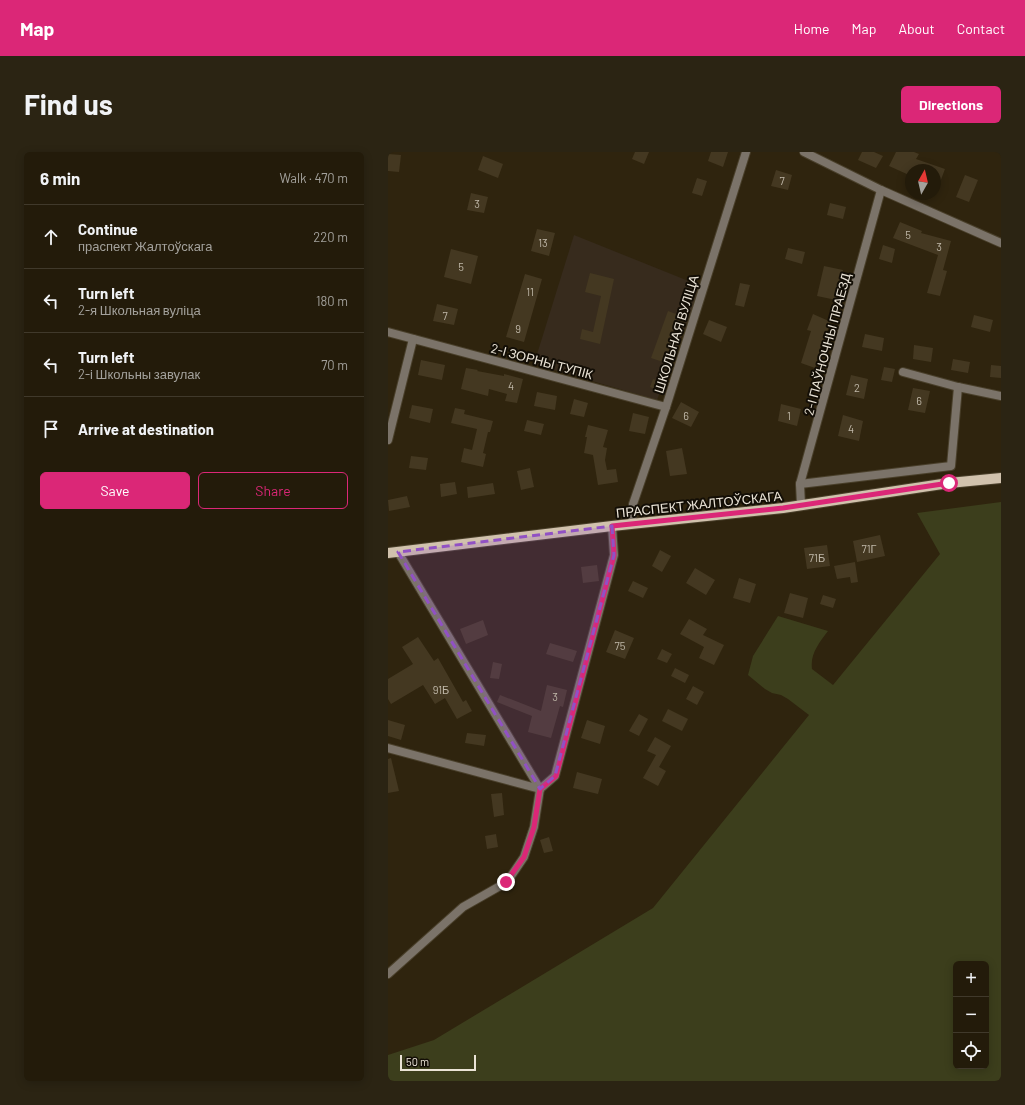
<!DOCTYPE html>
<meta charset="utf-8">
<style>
body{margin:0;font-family:Barlow,sans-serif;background:#2b2413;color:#f1f3f6}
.controls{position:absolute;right:12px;bottom:12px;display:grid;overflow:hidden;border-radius:6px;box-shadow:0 2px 10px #0003}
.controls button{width:36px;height:36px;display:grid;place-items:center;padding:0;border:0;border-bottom:1px solid #40392b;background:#231b0a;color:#f1f3f6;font:20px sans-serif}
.compass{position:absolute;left:517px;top:12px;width:36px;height:36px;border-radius:50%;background:#231b0a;box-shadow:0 2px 10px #0003;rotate:8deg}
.scale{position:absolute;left:12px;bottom:10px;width:76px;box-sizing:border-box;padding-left:4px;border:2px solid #eae3d6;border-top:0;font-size:11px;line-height:14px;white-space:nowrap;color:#eae3d6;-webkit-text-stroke:3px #130e06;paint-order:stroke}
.stop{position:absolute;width:12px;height:12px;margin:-9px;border:3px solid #db2777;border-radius:50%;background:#fff}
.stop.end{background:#db2777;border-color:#fff;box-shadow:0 1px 4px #0008}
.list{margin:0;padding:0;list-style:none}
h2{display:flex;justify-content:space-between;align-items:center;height:52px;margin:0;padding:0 16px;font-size:17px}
h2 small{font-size:13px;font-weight:400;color:#a3a19c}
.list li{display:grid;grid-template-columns:26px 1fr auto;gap:12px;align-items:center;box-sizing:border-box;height:64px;padding:0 16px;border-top:1px solid #40392b}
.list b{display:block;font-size:15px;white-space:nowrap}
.list p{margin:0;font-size:13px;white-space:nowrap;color:#a3a19c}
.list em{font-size:13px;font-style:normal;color:#a3a19c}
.actions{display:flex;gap:8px;padding:12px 16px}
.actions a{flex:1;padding:9px 0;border:1px solid #db2777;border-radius:6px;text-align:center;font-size:14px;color:#db2777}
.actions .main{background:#db2777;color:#fff}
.icon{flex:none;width:22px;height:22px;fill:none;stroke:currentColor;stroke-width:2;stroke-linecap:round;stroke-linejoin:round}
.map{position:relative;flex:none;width:613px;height:929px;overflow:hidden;border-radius:6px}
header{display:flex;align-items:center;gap:24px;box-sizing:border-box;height:56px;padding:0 20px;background:#db2777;color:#fff}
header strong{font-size:19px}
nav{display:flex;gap:22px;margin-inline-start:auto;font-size:14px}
.intro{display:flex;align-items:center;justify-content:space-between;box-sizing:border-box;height:96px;padding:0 24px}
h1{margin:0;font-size:28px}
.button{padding:10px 18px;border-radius:6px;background:#db2777;color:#fff;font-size:14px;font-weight:700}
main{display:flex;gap:24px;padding:0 24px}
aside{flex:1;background:#231b0a;border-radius:6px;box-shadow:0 2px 10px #0003}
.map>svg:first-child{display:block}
.industrial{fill:#372b1d}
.green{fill:#3c3e1c;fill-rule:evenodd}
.building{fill:#443821}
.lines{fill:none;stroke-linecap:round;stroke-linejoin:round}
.street-casing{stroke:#493f2a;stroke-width:10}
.primary-casing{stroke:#493f2a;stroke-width:12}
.street{stroke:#7b7369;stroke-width:8}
.primary{stroke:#d1c2ad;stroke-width:10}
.route{stroke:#db2777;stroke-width:5}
.marked{fill:#9151c4;fill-opacity:0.2;stroke:#9151c4;stroke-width:3;stroke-dasharray:8 5;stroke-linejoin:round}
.labels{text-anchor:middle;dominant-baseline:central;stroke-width:4;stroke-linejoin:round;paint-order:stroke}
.number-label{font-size:11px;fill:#c0b8a9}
.street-label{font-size:13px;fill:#eae3d6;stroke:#130e06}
</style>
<header>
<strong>Map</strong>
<nav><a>Home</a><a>Map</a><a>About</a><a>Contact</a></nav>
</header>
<div class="intro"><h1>Find us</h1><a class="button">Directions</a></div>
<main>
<aside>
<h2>6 min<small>Walk · 470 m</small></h2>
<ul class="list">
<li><svg class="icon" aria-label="ahead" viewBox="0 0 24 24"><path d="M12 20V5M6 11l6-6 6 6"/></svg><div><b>Continue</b><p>праспект Жалтоўскага</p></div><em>220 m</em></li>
<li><svg class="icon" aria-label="left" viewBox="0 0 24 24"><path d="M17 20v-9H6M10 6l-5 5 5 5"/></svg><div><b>Turn left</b><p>2-я Школьная вуліца</p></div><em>180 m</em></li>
<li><svg class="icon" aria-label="left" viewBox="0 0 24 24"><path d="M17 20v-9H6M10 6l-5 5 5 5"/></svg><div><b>Turn left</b><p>2-і Школьны завулак</p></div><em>70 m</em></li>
<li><svg class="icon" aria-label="arrive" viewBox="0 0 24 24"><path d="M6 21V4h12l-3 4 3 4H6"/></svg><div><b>Arrive at destination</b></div></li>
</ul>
<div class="actions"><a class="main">Save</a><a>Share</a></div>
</aside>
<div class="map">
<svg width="613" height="929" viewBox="0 0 613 929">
<rect width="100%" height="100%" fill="#2f240e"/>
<path class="industrial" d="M186,83L313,134L269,248L146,212Z"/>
<path class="green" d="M613,350V929H0V903L46,888L265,756L421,563L400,547L393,543L384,541L377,537L360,523L365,504L390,464L440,479C431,491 422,502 424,517L445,533L552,402L529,361ZM568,812H598V914H568Z"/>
<g class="building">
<path d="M247,0H261L256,12L244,7Z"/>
<path d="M323,0H340L335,15L320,9Z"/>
<path d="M474,0H486L495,4L488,16L470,8Z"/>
<path d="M508,0H526L531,2L528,7L557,17L548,41L547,40V18H523L521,23L501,14Z"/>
<path d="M0,2L13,3L11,20L0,19Z"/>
<path d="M95,4L115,12L110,26L90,18Z"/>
<path d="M388,18L404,23L400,38L383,34Z"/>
<path d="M577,23L590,28L581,50L568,45Z"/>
<path d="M309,26L319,29L314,44L304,41Z"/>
<path d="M83,41L100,45L96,61L79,58Z"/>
<path d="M442,51L458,55L455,67L439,63Z"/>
<path d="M512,70L534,79L533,81L563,89L555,118L559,119L552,144L539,141L550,103L505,86Z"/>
<path d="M149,77L167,81L161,104L143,99Z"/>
<path d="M495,93L507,97L504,111L491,107Z"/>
<path d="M400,96L417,100L414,112L397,107Z"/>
<path d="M63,97L90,104L83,132L56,125Z"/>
<path d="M436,114L455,118L448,148L429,144Z"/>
<path d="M202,121L226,127L212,192L192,187L194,177L205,180L213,144L197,140Z"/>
<path d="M137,122L154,127L136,190L118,185Z"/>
<path d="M352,131L362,133L356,155L347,153Z"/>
<path d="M49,152L70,157L66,173L45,169Z"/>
<path d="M280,159L299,166L281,212L263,206Z"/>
<path d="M425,162L443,170L432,196L433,197L427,216L413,211L423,179L419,178Z"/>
<path d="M586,163L605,168L602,180L583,175Z"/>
<path d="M321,168L339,175L333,190L315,182Z"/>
<path d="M477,182L496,186L494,199L474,195Z"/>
<path d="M526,193L545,196L543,210L525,207Z"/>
<path d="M565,207L582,210L580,221L563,218Z"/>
<path d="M33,208L57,213L54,228L30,223Z"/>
<path d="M603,213L613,214V226L602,225Z"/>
<path d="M496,215L507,217L504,230L493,228Z"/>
<path d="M78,216L90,218L89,219L116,224V222L135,227L129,251L117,249L119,242L101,237L100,244L73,237Z"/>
<path d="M463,223L480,227L476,247L458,243Z"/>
<path d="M265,227L275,230L271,239L262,235Z"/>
<path d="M525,236L542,239L537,261L520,258Z"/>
<path d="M149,240L169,244L167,258L146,254Z"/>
<path d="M186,247L200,251L196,265L182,262Z"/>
<path d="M293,250L311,260L303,275L284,266Z"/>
<path d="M393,252L413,257L409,274L390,269Z"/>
<path d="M24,253L45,257L42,271L21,266Z"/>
<path d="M67,256L77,258L76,262L105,269L102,280H100L95,301L98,302L95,315L73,310L76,296L84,298L89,277L63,271Z"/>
<path d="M245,261L261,265L257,282L241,279Z"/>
<path d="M455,263L475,269L471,289L450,284Z"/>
<path d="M139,268L156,272L153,283L136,279Z"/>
<path d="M200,273L220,278L215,295L219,296L217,308L219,318L228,317L230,330L210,333L205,303L196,301L199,285H197Z"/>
<path d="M294,296L299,322L282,324L278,299Z"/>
<path d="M23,304L40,306L38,318L21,316Z"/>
<path d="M142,316L146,335L133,338L129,319Z"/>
<path d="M67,330L69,342L53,345L52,332Z"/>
<path d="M105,331L107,342L80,346L79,335Z"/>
<path d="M19,344L22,355L1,359L0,348Z"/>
<path d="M492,383L497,404L469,410L465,389Z"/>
<path d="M439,393L442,414L419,417L416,396Z"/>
<path d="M272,398L283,404L274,420L264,414Z"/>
<path d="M467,410L470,430L463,431L462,425L449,427L446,414Z"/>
<path d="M209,413L211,429L195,431L193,415Z"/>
<path d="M307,416L327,428L318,443L298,431Z"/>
<path d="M351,426L368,432L362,451L345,446Z"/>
<path d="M245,429L260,436L255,446L240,439Z"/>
<path d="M402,441L420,446L415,466L396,461Z"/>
<path d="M435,443L448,447L445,456L432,452Z"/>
<path d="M301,467L319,477L315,483L336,493L326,513L311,506L316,495L292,482Z"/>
<path d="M95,468L100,483L78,492L72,477Z"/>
<path d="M227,478L246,486L237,507L218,500Z"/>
<path d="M30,485L46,509L50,506L75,550L78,548L84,559L69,567L57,546L47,552L35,533L3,552L0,547V527L25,512L14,495Z"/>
<path d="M162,491L189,499L185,510L158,502Z"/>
<path d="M274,497L284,502L279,511L269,507Z"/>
<path d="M105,510L114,512L111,527L102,526Z"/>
<path d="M287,516L301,523L297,531L283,524Z"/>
<path d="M159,533L179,538L175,555L172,554L163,586L140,580L144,564L109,550L112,543L153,559Z"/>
<path d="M305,534L316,540L309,553L298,547Z"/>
<path d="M280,557L300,567L294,579L274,569Z"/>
<path d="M251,562L260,567L251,584L241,579Z"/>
<path d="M0,568L17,573L13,588L0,584Z"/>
<path d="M199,568L217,574L212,592L193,586Z"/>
<path d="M79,581L98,583L96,594L77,591Z"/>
<path d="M267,585L283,594L271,615L278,619L270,634L255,626L268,603L259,599Z"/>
<path d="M3,606L11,639L0,641V607Z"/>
<path d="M189,620L214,627L210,642L185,636Z"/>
<path d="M114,641L116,663L106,665L103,642Z"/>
<path d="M108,682L110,695L99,697L97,684Z"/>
<path d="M161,685L165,699L156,701L152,688Z"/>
</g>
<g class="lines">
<defs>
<g id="street">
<path d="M416,0L493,38L613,91"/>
<path d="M0,180L278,255"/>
<path d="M515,220L570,235L613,244"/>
<path d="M0,288L25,187"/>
<path d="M412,332L563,314L570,235"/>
<path d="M413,353L412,332L493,38"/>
<path d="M244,372L245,352L278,255L358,0"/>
<path d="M10,400L152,637"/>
<path d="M0,596L152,637"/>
<path d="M152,637L167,624L226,403L224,374"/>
<path d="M0,822L75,755L119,730L136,705L146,675L152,637"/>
</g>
<path id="primary" d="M0,401L224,374L395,356L561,331L613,326"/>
</defs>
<use href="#street" class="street-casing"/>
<use href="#primary" class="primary-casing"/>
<use href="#street" class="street"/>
<use href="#primary" class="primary"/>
</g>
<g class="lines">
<path class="route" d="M118,730L136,705L146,675L152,637L168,624L226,403L224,374L395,356L561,331"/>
</g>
<path class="marked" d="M224,374L226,403L167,624L152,637L10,400Z"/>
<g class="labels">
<g class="number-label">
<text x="394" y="28">7</text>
<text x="89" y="51">3</text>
<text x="520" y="82">5</text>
<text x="155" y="90">13</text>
<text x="551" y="94">3</text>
<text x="73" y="114">5</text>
<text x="142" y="139">11</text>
<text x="57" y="163">7</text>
<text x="130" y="176">9</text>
<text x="123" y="233">4</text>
<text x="469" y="235">2</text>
<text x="531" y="248">6</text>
<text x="298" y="263">6</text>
<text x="401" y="263">1</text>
<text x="463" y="276">4</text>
<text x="481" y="396">71Г</text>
<text x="429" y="405">71Б</text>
<text x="232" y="493">75</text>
<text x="53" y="537">91Б</text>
<text x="167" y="544">3</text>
</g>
<g class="street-label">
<text transform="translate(288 182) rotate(-73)">ШКОЛЬНАЯ ВУЛІЦА</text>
<text transform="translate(439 192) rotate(-75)">2-І ПАЎНОЧНЫ ПРАЕЗД</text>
<text transform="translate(154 209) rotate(15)">2-І ЗОРНЫ ТУПІК</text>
<text transform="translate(311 352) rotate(-6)">ПРАСПЕКТ ЖАЛТОЎСКАГА</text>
</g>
</g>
</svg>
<div class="controls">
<button>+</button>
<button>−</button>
<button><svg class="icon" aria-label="locate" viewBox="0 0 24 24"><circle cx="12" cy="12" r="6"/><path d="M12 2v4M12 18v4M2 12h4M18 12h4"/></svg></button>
</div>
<svg class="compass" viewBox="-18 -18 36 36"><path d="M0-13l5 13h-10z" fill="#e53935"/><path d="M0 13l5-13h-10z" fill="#a3a19c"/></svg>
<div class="scale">50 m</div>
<div class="stop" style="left:561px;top:331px"></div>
<div class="stop end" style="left:118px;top:730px"></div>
</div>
</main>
